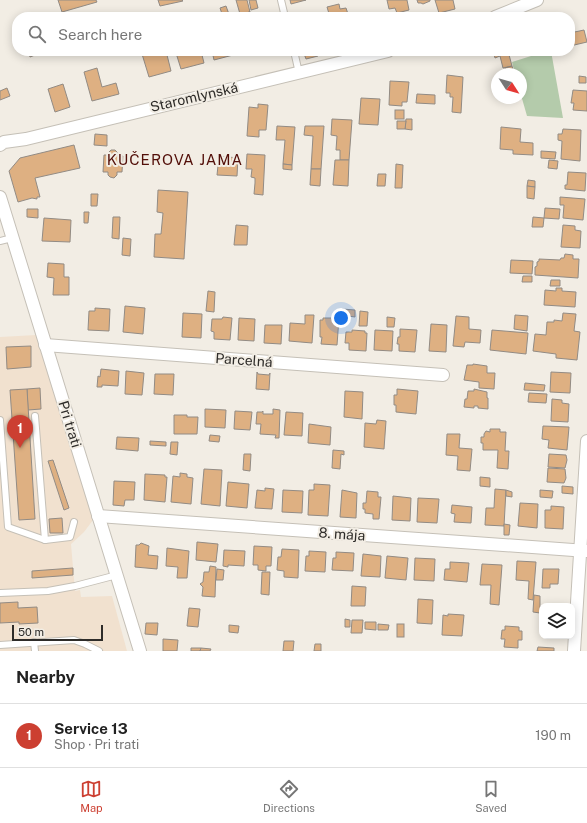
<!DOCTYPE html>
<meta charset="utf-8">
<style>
body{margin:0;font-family:"Public Sans",sans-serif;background:#f6f6f6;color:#222}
.controls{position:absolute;right:12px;bottom:12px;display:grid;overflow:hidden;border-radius:8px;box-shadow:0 2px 10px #0003}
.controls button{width:36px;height:36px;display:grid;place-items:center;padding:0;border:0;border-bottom:1px solid #e0e0e0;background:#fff;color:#222;font:20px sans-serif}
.compass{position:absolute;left:491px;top:68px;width:36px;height:36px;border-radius:50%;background:#fff;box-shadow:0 2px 10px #0003;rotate:126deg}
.scale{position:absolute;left:12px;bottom:10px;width:91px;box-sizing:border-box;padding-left:4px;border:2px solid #2e2c29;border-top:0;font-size:11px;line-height:14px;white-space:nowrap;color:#2e2c29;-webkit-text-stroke:3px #f2ede4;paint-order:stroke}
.you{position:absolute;left:341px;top:318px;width:14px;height:14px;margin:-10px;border:3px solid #fff;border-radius:50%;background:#1a73e8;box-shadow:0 0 0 6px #1a73e833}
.badge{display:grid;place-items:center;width:26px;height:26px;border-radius:50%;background:#cc3f31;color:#fff;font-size:13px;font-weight:700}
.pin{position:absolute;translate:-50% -33px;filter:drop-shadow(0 1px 2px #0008)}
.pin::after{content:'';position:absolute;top:21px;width:14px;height:12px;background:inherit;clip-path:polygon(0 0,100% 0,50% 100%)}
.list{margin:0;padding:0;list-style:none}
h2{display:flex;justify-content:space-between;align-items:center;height:52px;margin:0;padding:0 16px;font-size:17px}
h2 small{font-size:13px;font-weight:400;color:#767676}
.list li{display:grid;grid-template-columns:26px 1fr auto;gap:12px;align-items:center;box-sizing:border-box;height:64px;padding:0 16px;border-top:1px solid #e0e0e0}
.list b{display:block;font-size:15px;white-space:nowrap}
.list p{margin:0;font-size:13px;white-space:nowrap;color:#767676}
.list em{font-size:13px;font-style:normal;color:#767676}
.icon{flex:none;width:22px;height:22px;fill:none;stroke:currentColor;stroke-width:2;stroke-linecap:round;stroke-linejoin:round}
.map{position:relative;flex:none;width:587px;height:651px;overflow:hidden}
.search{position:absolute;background:#fff;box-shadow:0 2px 10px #0003;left:12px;right:12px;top:12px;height:44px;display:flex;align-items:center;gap:10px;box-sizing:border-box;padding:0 14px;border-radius:16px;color:#767676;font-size:15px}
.sheet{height:116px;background:#fff}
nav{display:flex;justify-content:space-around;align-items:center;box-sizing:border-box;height:56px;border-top:1px solid #e0e0e0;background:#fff;font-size:11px;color:#767676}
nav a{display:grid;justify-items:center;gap:2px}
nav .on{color:#cc3f31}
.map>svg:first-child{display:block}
.industrial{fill:#f1e1cf}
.green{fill:#b4cbab}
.building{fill:#deb082;stroke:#928b84}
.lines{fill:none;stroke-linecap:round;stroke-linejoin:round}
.service-casing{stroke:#c5c0b7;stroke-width:8}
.minor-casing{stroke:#c5c0b7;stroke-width:14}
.service{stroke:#fff;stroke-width:6}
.minor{stroke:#fff;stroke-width:12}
.labels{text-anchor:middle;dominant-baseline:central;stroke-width:4;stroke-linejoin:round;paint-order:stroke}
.street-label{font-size:14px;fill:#2e2c29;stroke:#f2ede4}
.neighbourhood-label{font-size:15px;letter-spacing:1px;fill:#520e08;stroke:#f2ede4}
</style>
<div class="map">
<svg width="587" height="651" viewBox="0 0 587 651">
<rect width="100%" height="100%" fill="#f2ede4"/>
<path class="industrial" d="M36,335L93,520L84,532L71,544L75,591L80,590L81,597L112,596L127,651H0V337Z"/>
<path class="green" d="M547,51H551L563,118L527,116L521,95V74H515L512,62Z"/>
<g class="building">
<path d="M58,0H96L97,2L62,12Z"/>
<path d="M158,0H182L183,1L160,6Z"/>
<path d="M236,0H247L250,12L240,14Z"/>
<path d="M249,0H256L258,8L251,10Z"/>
<path d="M290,0H306L291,4Z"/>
<path d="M387,0H407L409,10L397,13L395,8L389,9Z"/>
<path d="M417,0H430V1L423,4L421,3H418Z"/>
<path d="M435,0H453L455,9L439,13Z"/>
<path d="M339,4L340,9L346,8L349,17H330L327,7Z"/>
<path d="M226,6L230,17H223L220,8Z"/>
<path d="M250,12L251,17H240V14Z"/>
<path d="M584,30L587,42L570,46V33Z"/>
<path d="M28,51H45L30,57Z"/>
<path d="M154,51H166L171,71L149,77L142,54Z"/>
<path d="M182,51L183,52L201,51L204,63L181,69L176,53Z"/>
<path d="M212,51H232L233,55L214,60Z"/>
<path d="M303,51H317L318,56L306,59Z"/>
<path d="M490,51H508L512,66L503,68L500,56L495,58L494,54L491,55Z"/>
<path d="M512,66L514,73L507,74L505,68Z"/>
<path d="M97,68L102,87L116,83L119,94L92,101L84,72Z"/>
<path d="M447,75L463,77L461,113L452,112L453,97H450V93H446Z"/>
<path d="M579,76L586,77V83H579Z"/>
<path d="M390,81L409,82L407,102H402V106L389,105Z"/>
<path d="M63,84L70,107L55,112L48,89Z"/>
<path d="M7,88L10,96L0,100V91Z"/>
<path d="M573,90L587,91V111L573,110L574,103H571Z"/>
<path d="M417,94L435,95V104L416,103Z"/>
<path d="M361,98L380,99L378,125L359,124Z"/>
<path d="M258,104L268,105L266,130H259V137L247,136L249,107L258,108Z"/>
<rect x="395" y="110" width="9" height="9"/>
<path d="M332,119L352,120L349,160H340V150H336L337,136L331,135Z"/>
<path d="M406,119H412V130L405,129Z"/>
<path d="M397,121H406L405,129H397Z"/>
<path d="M277,126L295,127L292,165L283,164L285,140H276Z"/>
<path d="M305,126H324L321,169H311L313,136L304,135Z"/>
<path d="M501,127L521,129L520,142L533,143V155L513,154V150L500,149Z"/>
<path d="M563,129L581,130L580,161L561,159L562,141L558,140V134H562Z"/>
<path d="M95,134L107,135V146L94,145Z"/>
<path d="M74,145L80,168L35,178L40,197H37V199L32,198L18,202L9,171L20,158Z"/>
<path d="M111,150H115L118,153L117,156H123L122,172H117V175L114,178L110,177L108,175V172H103L104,155H109V152Z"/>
<path d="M541,151L556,152L555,159L541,158Z"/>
<path d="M247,154L265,155L263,195L254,194L255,183V178L251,177L252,169H246Z"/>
<path d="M219,156L238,158L237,176L217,175Z"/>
<path d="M335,160H349L348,186L333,185Z"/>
<path d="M549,160L558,161L557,169L548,168Z"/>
<path d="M283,164L292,165V170L283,169Z"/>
<path d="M396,164L403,165L402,188H395Z"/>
<path d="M311,169H321L320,186L310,185Z"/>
<path d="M568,172L586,173L585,191L565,189V185H567Z"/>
<path d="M378,174H386L385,186H377Z"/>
<path d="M528,180L535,181V187L527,186Z"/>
<path d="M527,186L535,187L534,199L527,198Z"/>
<path d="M158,190L188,192L184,259L154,257L155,234H161L163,213L157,212Z"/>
<path d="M91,194H98L97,206H91Z"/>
<path d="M560,197L585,199L583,220L563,218L564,205H560Z"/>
<path d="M545,208L560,209L559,219L544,218Z"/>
<path d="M27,209H38V218L27,217Z"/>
<path d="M84,212H89L88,223H84Z"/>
<path d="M113,217H120L119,239L112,238Z"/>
<path d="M533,217L544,218L543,227H532Z"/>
<path d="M44,218L71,220L70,242L42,241Z"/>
<path d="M236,225L248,226L247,245H234Z"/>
<path d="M563,225L575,226V230L581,231L580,248L561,247Z"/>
<path d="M123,238L131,239L130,256L122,255Z"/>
<path d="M565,254L573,255V259H579L578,278L535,275V267L537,266V262L539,261V259L560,260L561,258H564Z"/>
<path d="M511,260L533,261L532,274L510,273Z"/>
<path d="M48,263L64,264V277H69V295H53L54,278L47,277Z"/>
<path d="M523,276H532V282H522Z"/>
<path d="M551,280H560V286H550Z"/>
<path d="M556,288H562V291L576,292L575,307L544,305L545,290L556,291Z"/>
<path d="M208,291L215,292L214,312L206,311Z"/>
<path d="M125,306L145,308L143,334L123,332Z"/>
<path d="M95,308L110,309L109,331L88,330L89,311H95Z"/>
<path d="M342,309L355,310V317L348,316L347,321L341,320Z"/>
<path d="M360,311L368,312L367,326H359Z"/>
<path d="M183,313L202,314L201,338L182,337Z"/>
<path d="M563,313L576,314L574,331L580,332L577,360L556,358V354L533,351L535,334L546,335L547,322H554V320L562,321Z"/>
<path d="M305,315H314L312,343L289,341L290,323L305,324Z"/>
<path d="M515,315L528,316L527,331L514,329Z"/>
<path d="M456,316L469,317V329L481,330L480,343L465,342L464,347L453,346Z"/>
<path d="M223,317L232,318L230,340L214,339V332L211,331L212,319H222Z"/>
<path d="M387,317L395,318L394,327H387Z"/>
<path d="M239,318L255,319L254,341L238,340Z"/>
<path d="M323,318H339L337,345L321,344L322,337H320V320H323Z"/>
<path d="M431,324L447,325L446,352L429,351Z"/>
<path d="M265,325H282L281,344L264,343Z"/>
<path d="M400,329L417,330L415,352L399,351V344H397L398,337H400Z"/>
<path d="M352,330L365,331V333H367L366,351L349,350V343H345L346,332H352Z"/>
<path d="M375,330L393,331L392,351L374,350Z"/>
<path d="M492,330L528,333L526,354L490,350Z"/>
<path d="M31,346V367L7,369L6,347Z"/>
<path d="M473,364L487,366V373H495L494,389L479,388V382L464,380L467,365H473Z"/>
<path d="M101,369L119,371L118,386L102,385V387H97L98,376L100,377Z"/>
<path d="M126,371L144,373L142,395L125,394Z"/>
<path d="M257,372L258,374L269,375L270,373L269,390L256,389Z"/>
<path d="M551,372L571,373L570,393L550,392Z"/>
<path d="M155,374H174L173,395L154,394Z"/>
<path d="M525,383L545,385L544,391L524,390Z"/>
<path d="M40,388L41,409L28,410L27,389Z"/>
<path d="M27,389L35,519L19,520L10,390Z"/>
<path d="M397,389L418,391L416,414L396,412V405H394V395H397Z"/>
<path d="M474,389L487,392V398H488V409L478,408V406H474V408L464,407L465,399H467L468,391H474Z"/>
<path d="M345,391L363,392L362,419L344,417Z"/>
<path d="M529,393L547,394L546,403L528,402Z"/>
<path d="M552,399L562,400V403L569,404L568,422L551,421Z"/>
<path d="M205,409L226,410L225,428L205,427Z"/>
<path d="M273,409L280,410L279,438H275L276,435L260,434L261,424H256L257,412H262L263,411V414H273Z"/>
<path d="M235,411L252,412L250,430L234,429Z"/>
<path d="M286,412L303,413L302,436L284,435Z"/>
<path d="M174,415H187V417H198L197,434H174Z"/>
<path d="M377,420L386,421L384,449L364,447L365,423L376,424Z"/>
<path d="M309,424L331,427L330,445L308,443Z"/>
<path d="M543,426L569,427L567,450L548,448L549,440L542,439Z"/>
<path d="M490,429H500V432H506L505,451H509L508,469L497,468L498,450H483V443H481V437H484V434L486,431L490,432Z"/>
<path d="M447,434H460L459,448L472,449L470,471L457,470L458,456L446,455Z"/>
<path d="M210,435L220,436L219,442L209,441Z"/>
<path d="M117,437L139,438L138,451L116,449Z"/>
<path d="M150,441L166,442V446L150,445Z"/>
<path d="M171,442H178L177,455L170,454Z"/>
<path d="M333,450L344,451V455L341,454L340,469L332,468Z"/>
<path d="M244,454H251L250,471L243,470Z"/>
<path d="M549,454L566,455L567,460L565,468L548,467Z"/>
<path d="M53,460L69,508L64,510L48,461Z"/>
<path d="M548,468L565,469L566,478L564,483L547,482Z"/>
<path d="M204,469L222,470L220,506L201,504Z"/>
<path d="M180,473L187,474V477L193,478L191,504L171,502L173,476L180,477Z"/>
<path d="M145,474L165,475V477H167L165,502L144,500Z"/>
<path d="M480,477L490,478V487L480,486Z"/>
<path d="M114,481L135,482L134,500H125L124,506L113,505Z"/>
<path d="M228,482L249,484L247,508L226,506Z"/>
<path d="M314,484L330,485L328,516L308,515L309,490H314Z"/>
<path d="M562,486L573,487V494L562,493Z"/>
<path d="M265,488L274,489L272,509L255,508L257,490L265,491Z"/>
<path d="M495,489L506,490L504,526L485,525L486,508H494Z"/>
<path d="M283,490L303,491L302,513L282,512Z"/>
<path d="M342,490L357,493L356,518L340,517Z"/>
<path d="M506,490L512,492V497L506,496Z"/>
<path d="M540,490L553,491L552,498L540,497Z"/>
<path d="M367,491L378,492V497H381L379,519H373V514L365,513V509H363V503H366Z"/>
<path d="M393,496L411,498L410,521L392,520Z"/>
<path d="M418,498L439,499L437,523L417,522Z"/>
<path d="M520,503L538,504L537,528L518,526Z"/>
<path d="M452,505L472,507L471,523L454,522L455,514L451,513Z"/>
<path d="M551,506L564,507L563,529L545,528V510H551Z"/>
<path d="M62,518L63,533H50L49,519Z"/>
<path d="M504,524L510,525L509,535H504Z"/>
<path d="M197,542L218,544L216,562L196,560Z"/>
<path d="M141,543L149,546L148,555L158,556L157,569L135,567L136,545H139Z"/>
<path d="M254,546L272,547L271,566H266V571L258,570V565H253Z"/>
<path d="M167,548L189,551L187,578H177L178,567L166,566Z"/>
<path d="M282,549L299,550L298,578L284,577V571L277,570L278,557H281Z"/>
<path d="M224,550L245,551L244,566L228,565V567L223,566Z"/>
<path d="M309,551L326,552L325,572L305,571L306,556H309Z"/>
<path d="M336,552L354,553L353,571L332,570L333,558H336Z"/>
<path d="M363,554L381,556L380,577L361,576Z"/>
<path d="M387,556L408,558L406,580L385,578Z"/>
<path d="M415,558L435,559L434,581L414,580Z"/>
<path d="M517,561L536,562L533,600L528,599L529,581L516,580Z"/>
<path d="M450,562L469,563L467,582L444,580L445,569H450Z"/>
<path d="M482,564L502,565L499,605L490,604L491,585H480Z"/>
<path d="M210,566L216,567L215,597L202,596L203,587L200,584L203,582L204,572H209Z"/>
<path d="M73,568V575L32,578V571Z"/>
<path d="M217,569L224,570L223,580H216Z"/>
<path d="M543,569H559L558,584H550V588H542Z"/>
<path d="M262,572H270L269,595L261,594Z"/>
<path d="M352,586L366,587L365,606H351Z"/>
<path d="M534,595L540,596V613L533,612Z"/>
<path d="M418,599L433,600L432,624L417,623Z"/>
<path d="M18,602V608L37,607L38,623L19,624V622L0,623V603Z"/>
<path d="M189,608L200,609L198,627L187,626Z"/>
<path d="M448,614L464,615L462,636L442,635L443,615L448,616Z"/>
<path d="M345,619L350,620V627H345Z"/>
<path d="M352,620H363L362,633H351Z"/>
<path d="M365,622H376V630L365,629Z"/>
<path d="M146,623H158L157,635L145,634Z"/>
<path d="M378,624L389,625L388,630H378Z"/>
<rect x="397" y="624" width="7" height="13"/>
<path d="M229,625L239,626L238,633L229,632Z"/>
<path d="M505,626L519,627V631H522V640H518V648L504,647L505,639H501L502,630H505Z"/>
<path d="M163,639L178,640L177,651H163Z"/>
<path d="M284,641H294L293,651H283Z"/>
<path d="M315,644H321V651H314Z"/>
<path d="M538,647L554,648V651H537Z"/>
<path d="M191,648H201L200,651H191Z"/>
<path d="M201,648L211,649L210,651H200Z"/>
</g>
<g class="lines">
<defs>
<g id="service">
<path d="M281,0L285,17"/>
<path d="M294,51L299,73"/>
<path d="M0,241L12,238"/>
<path d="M35,416L45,540"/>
<path d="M0,420L8,527L45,540L70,537L74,522"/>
<path d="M0,593L48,591L75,586L117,575"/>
<path d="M34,642L35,651"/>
<path d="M0,645L74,640L85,644L99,651"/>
</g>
<g id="minor">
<path d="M495,17L537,0"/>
<path d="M0,145L4,142L26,139L388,51"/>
<path d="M0,197L140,651"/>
<path d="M45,345L443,375"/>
<path d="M98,516L587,551"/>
<path d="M574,651L587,441"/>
</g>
</defs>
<use href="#service" class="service-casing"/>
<use href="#minor" class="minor-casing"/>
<use href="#service" class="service"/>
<use href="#minor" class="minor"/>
</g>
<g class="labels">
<g class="street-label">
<text transform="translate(194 97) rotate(-13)">Staromlynská</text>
<text transform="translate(244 360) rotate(4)">Parcelná</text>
<text transform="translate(70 424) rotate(73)">Pri trati</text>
<text transform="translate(342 534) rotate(4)">8. mája</text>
</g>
<g class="neighbourhood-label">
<text x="175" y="159">KUČEROVA JAMA</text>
</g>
</g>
</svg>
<div class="controls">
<button><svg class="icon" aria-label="layers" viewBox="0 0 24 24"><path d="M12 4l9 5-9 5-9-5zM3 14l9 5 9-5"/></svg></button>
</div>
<svg class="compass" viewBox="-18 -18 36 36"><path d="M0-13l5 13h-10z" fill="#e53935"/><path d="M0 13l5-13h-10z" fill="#767676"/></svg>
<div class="scale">50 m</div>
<div class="you"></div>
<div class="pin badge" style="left:20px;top:448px">1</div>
<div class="search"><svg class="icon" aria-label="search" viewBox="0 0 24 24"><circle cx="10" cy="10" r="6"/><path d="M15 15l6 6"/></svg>Search here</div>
</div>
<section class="sheet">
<h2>Nearby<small></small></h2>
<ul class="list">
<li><span class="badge">1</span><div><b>Service 13</b><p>Shop · Pri trati</p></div><em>190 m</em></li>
</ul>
</section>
<nav>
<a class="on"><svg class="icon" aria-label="map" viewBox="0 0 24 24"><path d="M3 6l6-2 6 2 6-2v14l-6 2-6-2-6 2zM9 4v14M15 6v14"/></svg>Map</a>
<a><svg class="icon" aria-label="directions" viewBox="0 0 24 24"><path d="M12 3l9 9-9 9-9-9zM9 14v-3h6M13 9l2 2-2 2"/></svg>Directions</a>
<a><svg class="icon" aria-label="saved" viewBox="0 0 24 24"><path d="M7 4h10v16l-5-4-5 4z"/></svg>Saved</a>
</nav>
